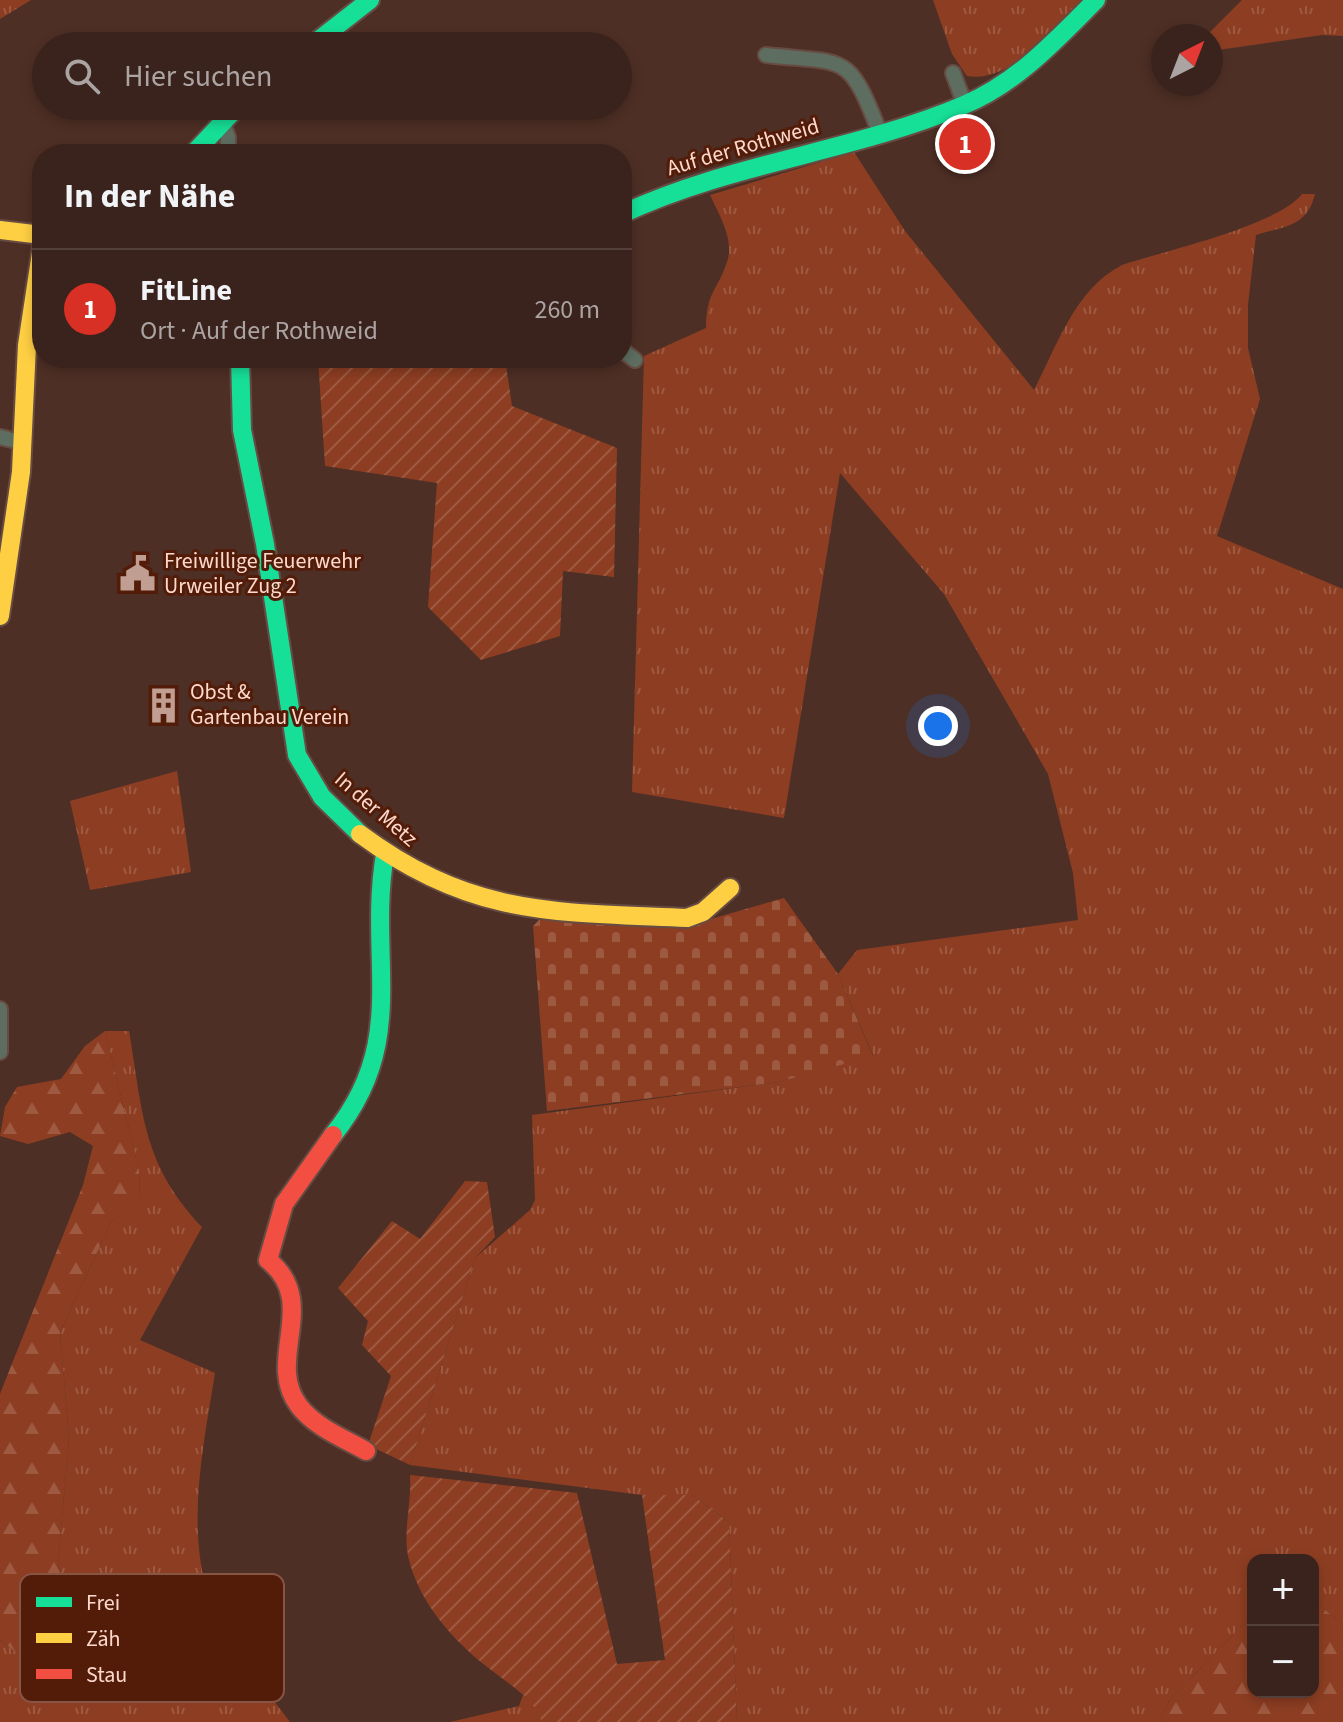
<!DOCTYPE html>
<html lang="de">
<meta charset="utf-8">
<style>
body{margin:0;font-family:"Source Sans 3",sans-serif;background:#452f29;color:#f1f3f6}
.controls{position:absolute;right:24px;bottom:24px;display:grid;overflow:hidden;border-radius:16px;box-shadow:0 4px 12px #0003}
.controls button{width:72px;height:72px;display:grid;place-items:center;padding:0;border:0;border-bottom:2px solid #54403b;background:#3a231c;color:#f1f3f6;font:40px sans-serif}
.compass{position:absolute;left:1151px;top:24px;width:72px;height:72px;border-radius:50%;background:#3a231c;box-shadow:0 4px 12px #0003;rotate:42deg}
.you{position:absolute;left:938px;top:726px;width:28px;height:28px;margin:-20px;border:6px solid #fff;border-radius:50%;background:#1a73e8;box-shadow:0 0 0 12px #1a73e833}
.badge{display:grid;place-items:center;width:52px;height:52px;border-radius:50%;background:#d93025;color:#fff;font-size:26px;font-weight:700}
.pin{position:absolute;translate:-50% -50%;border:4px solid #fff;box-shadow:0 2px 8px #0006}
.list{margin:0;padding:0;list-style:none}
h2{display:flex;justify-content:space-between;align-items:center;height:104px;margin:0;padding:0 32px;font-size:34px}
h2 small{font-size:26px;font-weight:400;color:#aba4a3}
.list li{display:grid;grid-template-columns:52px 1fr auto;gap:24px;align-items:center;box-sizing:border-box;height:120px;padding:0 32px;border-top:2px solid #54403b}
.list b{display:block;font-size:30px;white-space:nowrap}
.list p{margin:0;font-size:26px;white-space:nowrap;color:#aba4a3}
.list em{font-size:26px;font-style:normal;color:#aba4a3}
.icon{flex:none;width:44px;height:44px;fill:none;stroke:currentColor;stroke-width:2;stroke-linecap:round;stroke-linejoin:round}
.map{position:relative;flex:none;width:1343px;height:1722px;overflow:hidden}
.search{position:absolute;background:#3a231c;box-shadow:0 4px 12px #0003;left:32px;top:32px;width:600px;height:88px;display:flex;align-items:center;gap:20px;box-sizing:border-box;padding:0 28px;border-radius:44px;color:#aba4a3;font-size:30px}
.panel{position:absolute;background:#3a231c;box-shadow:0 4px 12px #0003;left:32px;top:144px;width:600px;height:224px;border-radius:32px}
.map>svg:first-child{display:block}
.grass{fill:url(#grass-tufts)}
.forest{fill:url(#forest-firs)}
.cemetery{fill:url(#cemetery-stones)}
.garden{fill:url(#garden-furrows)}
.pitch{fill:#8d3e22}
.lines{fill:none;stroke-linecap:round;stroke-linejoin:round}
.street-casing{stroke:#674c43;stroke-width:18}
.fast-casing{stroke:#674c43;stroke-width:22}
.slow-casing{stroke:#674c43;stroke-width:22}
.jam-casing{stroke:#674c43;stroke-width:22}
.street{stroke:#5d6d60;stroke-width:14}
.fast{stroke:#16e098;stroke-width:18}
.slow{stroke:#ffcf43;stroke-width:18}
.jam{stroke:#f24e42;stroke-width:18}
.labels{text-anchor:middle;dominant-baseline:central;stroke-width:6;stroke-linejoin:round;paint-order:stroke}
.street-label{font-size:22px;fill:#fdd9cd;stroke:#531c09}
.poi-label{font-size:22px;fill:#fdd9cd;stroke:#531c09;text-anchor:start}
.key{fill:#531c09;stroke:#865544;stroke-width:2}
.key-label{font-size:22px;fill:#fdd9cd}
</style>
<div class="map">
<svg width="1343" height="1722" viewBox="0 0 1343 1722">
<defs>
<pattern id="grass-tufts" width="24" height="20" patternUnits="userSpaceOnUse" patternTransform="scale(2)"><rect width="24" height="20" fill="#8d3e22"/><path d="M3 7l-1-3M5 7V3M7 7l1-3M15 17l-1-3M17 17v-4M19 17l1-3" fill="none" stroke="#9e5941"/></pattern>
<pattern id="forest-firs" width="22" height="20" patternUnits="userSpaceOnUse" patternTransform="scale(2)"><rect width="22" height="20" fill="#8d3e22"/><path d="M5 1l3.5 6h-7zM16 11l3.5 6h-7z" fill="#9e5941"/></pattern>
<pattern id="cemetery-stones" width="16" height="16" patternUnits="userSpaceOnUse" patternTransform="scale(2)"><rect width="16" height="16" fill="#8d3e22"/><path d="M2 7V4a2 2 0 0 1 4 0v3zM10 15v-3a2 2 0 0 1 4 0v3z" fill="#9e5941"/></pattern>
<pattern id="garden-furrows" width="10" height="10" patternUnits="userSpaceOnUse" patternTransform="scale(2)"><rect width="10" height="10" fill="#8d3e22"/><path d="M-1 1l2-2M0 10L10 0M9 11l2-2" fill="none" stroke="#9e5941"/></pattern>
</defs>
<rect width="100%" height="100%" fill="#4e2f25"/>
<g class="grass">
<path d="M0,0H31L0,19Z"/>
<path d="M933,0H1081C1053,29 1011,84 967,76L952,54Z"/>
<path d="M1242,0H1343V36L1322,35L1211,51V36H1206Z"/>
<path d="M854,152L905,231L1034,390C1057,346 1075,289 1122,265C1164,251 1277,226 1302,194H1315C1307,227 1285,226 1256,235L1248,305V348L1260,399L1217,536L1343,589V1625L1313,1599V1560H1253V1614L1169,1701L1160,1722H737L729,1522L692,1495H642L410,1465L475,1258L530,1210L535,1200L532,1115L779,1082L873,1055L838,974L857,950L1078,920L1073,873L1048,774L944,594L840,473L784,818L632,792L644,356L706,328C707,290 716,294 727,262C735,241 719,214 710,195Z"/>
<path d="M177,771L191,872L90,890L70,801Z"/>
<path d="M105,1031H129C143,1113 142,1164 202,1227L140,1340L215,1373C203,1448 186,1525 209,1599C222,1638 265,1689 290,1722H0V1640L21,1656L58,1701L92,1703L126,1685L164,1703L80,1629L58,1564L69,1438L60,1333L111,1222L140,1201L139,1170Z"/>
<path d="M523,1695L538,1709L542,1722H450L519,1706Z"/>
</g>
<g class="forest">
<path d="M105,1031L139,1170L140,1202L111,1222L60,1333L69,1438L58,1564L80,1629L164,1618L165,1703L126,1685L92,1703L58,1701L21,1656L0,1640V1394L83,1185L93,1146L70,1132L28,1144L0,1136L5,1107L17,1087L61,1079L85,1046Z"/>
<path d="M1313,1599L1343,1625V1722H1160L1169,1701L1253,1614V1692H1313Z"/>
</g>
<path class="cemetery" d="M784,898L838,974L873,1056L779,1082L547,1111L533,926L542,917L690,925Z"/>
<g class="garden">
<path d="M318,358H505L512,406L617,448L614,577L563,571L560,636L481,660L428,607L437,483L325,466Z"/>
<path d="M465,1181L487,1182L495,1237L475,1258L410,1465L368,1445L391,1376L362,1345L368,1321L338,1288L392,1221L420,1239Z"/>
<path d="M410,1475L577,1493L617,1664L665,1660L642,1495H692L729,1522L737,1722H542C534,1698 510,1685 491,1670C454,1642 418,1602 408,1556C403,1529 412,1502 410,1475Z"/>
</g>
<path class="pitch" d="M1018,0H1052L1035,17Z"/>
<g class="lines">
<defs>
<g id="street">
<path d="M766,55C846,64 848,51 879,131"/>
<path d="M953,73L965,105"/>
<path d="M222,121L228,137V154"/>
<path d="M622,350L635,360"/>
<path d="M0,437L24,443"/>
<path d="M0,1009V1052"/>
</g>
<g id="fast">
<path d="M311,46L370,0"/>
<path d="M193,154L238,106"/>
<path d="M622,214C730,163 853,152 964,105C1017,83 1056,40 1096,0"/>
<path d="M240,358L242,430L265,544L297,755L322,797L360,834"/>
<path d="M333,1135C410,1040 367,961 385,854"/>
</g>
<g id="slow">
<path d="M0,230L42,235"/>
<path d="M0,616L21,472L27,345L42,246"/>
<path d="M360,834C472,917 555,912 687,918L703,912L730,888"/>
</g>
<path id="jam" d="M333,1135L284,1204L268,1260C321,1303 264,1360 299,1406C315,1427 343,1438 366,1451"/>
</defs>
<use href="#street" class="street-casing"/>
<use href="#fast" class="fast-casing"/>
<use href="#slow" class="slow-casing"/>
<use href="#jam" class="jam-casing"/>
<use href="#street" class="street"/>
<use href="#fast" class="fast"/>
<use href="#slow" class="slow"/>
<use href="#jam" class="jam"/>
</g>
<defs>
<symbol id="civic-bare" viewBox="-9 -9 18 18"><path d="M-.6-6.5H3V-4.5H.6V-3L4-1V1h2V6H-6V1h2V-1L-.6-3ZM-1.2 2.5V6h2.4V2.5Z" fill="#c09e92" stroke="#531c09" stroke-width="2.5" paint-order="stroke"/></symbol>
<symbol id="building-bare" viewBox="-9 -9 18 18"><path d="M-4-6H4V6H1V3H-1V6H-4ZM-2.5-4.3h1.7v1.8h-1.7ZM.8-4.3h1.7v1.8H.8ZM-2.5-1h1.7V.8h-1.7ZM.8-1h1.7V.8H.8Z" fill="#c09e92" stroke="#531c09" stroke-width="2.5" paint-order="stroke"/></symbol>
</defs>
<g fill-rule="evenodd">
<use href="#civic-bare" x="112" y="548" width="51" height="51"/>
<use href="#building-bare" x="138" y="680" width="51" height="51"/>
</g>
<g class="labels">
<g class="street-label">
<text transform="translate(743 147) rotate(-16)">Auf der Rothweid</text>
<text transform="translate(376 809) rotate(41)">In der Metz</text>
</g>
<g class="poi-label">
<text x="164" y="561">Freiwillige Feuerwehr<tspan x="164" dy="25">Urweiler Zug 2</tspan></text>
<text x="190" y="692">Obst &amp;<tspan x="190" dy="25">Gartenbau Verein</tspan></text>
</g>
</g>
<rect x="20" y="1574" width="264" height="128" rx="12" class="key"/>
<rect x="36" y="1597" width="36" height="10" fill="#16e098"/>
<rect x="36" y="1633" width="36" height="10" fill="#ffcf43"/>
<rect x="36" y="1669" width="36" height="10" fill="#f24e42"/>
<g class="key-label">
<text x="86" y="1610">Frei</text>
<text x="86" y="1646">Zäh</text>
<text x="86" y="1682">Stau</text>
</g>
</svg>
<div class="controls">
<button>+</button>
<button>−</button>
</div>
<svg class="compass" viewBox="-18 -18 36 36"><path d="M0-13l5 13h-10z" fill="#e53935"/><path d="M0 13l5-13h-10z" fill="#aba4a3"/></svg>
<div class="you"></div>
<div class="pin badge" style="left:965px;top:144px">1</div>
<div class="search"><svg class="icon" aria-label="search" viewBox="0 0 24 24"><circle cx="10" cy="10" r="6"/><path d="M15 15l6 6"/></svg>Hier suchen</div>
<section class="panel">
<h2>In der Nähe<small></small></h2>
<ul class="list">
<li><span class="badge">1</span><div><b>FitLine</b><p>Ort · Auf der Rothweid</p></div><em>260 m</em></li>
</ul>
</section>
</div>
